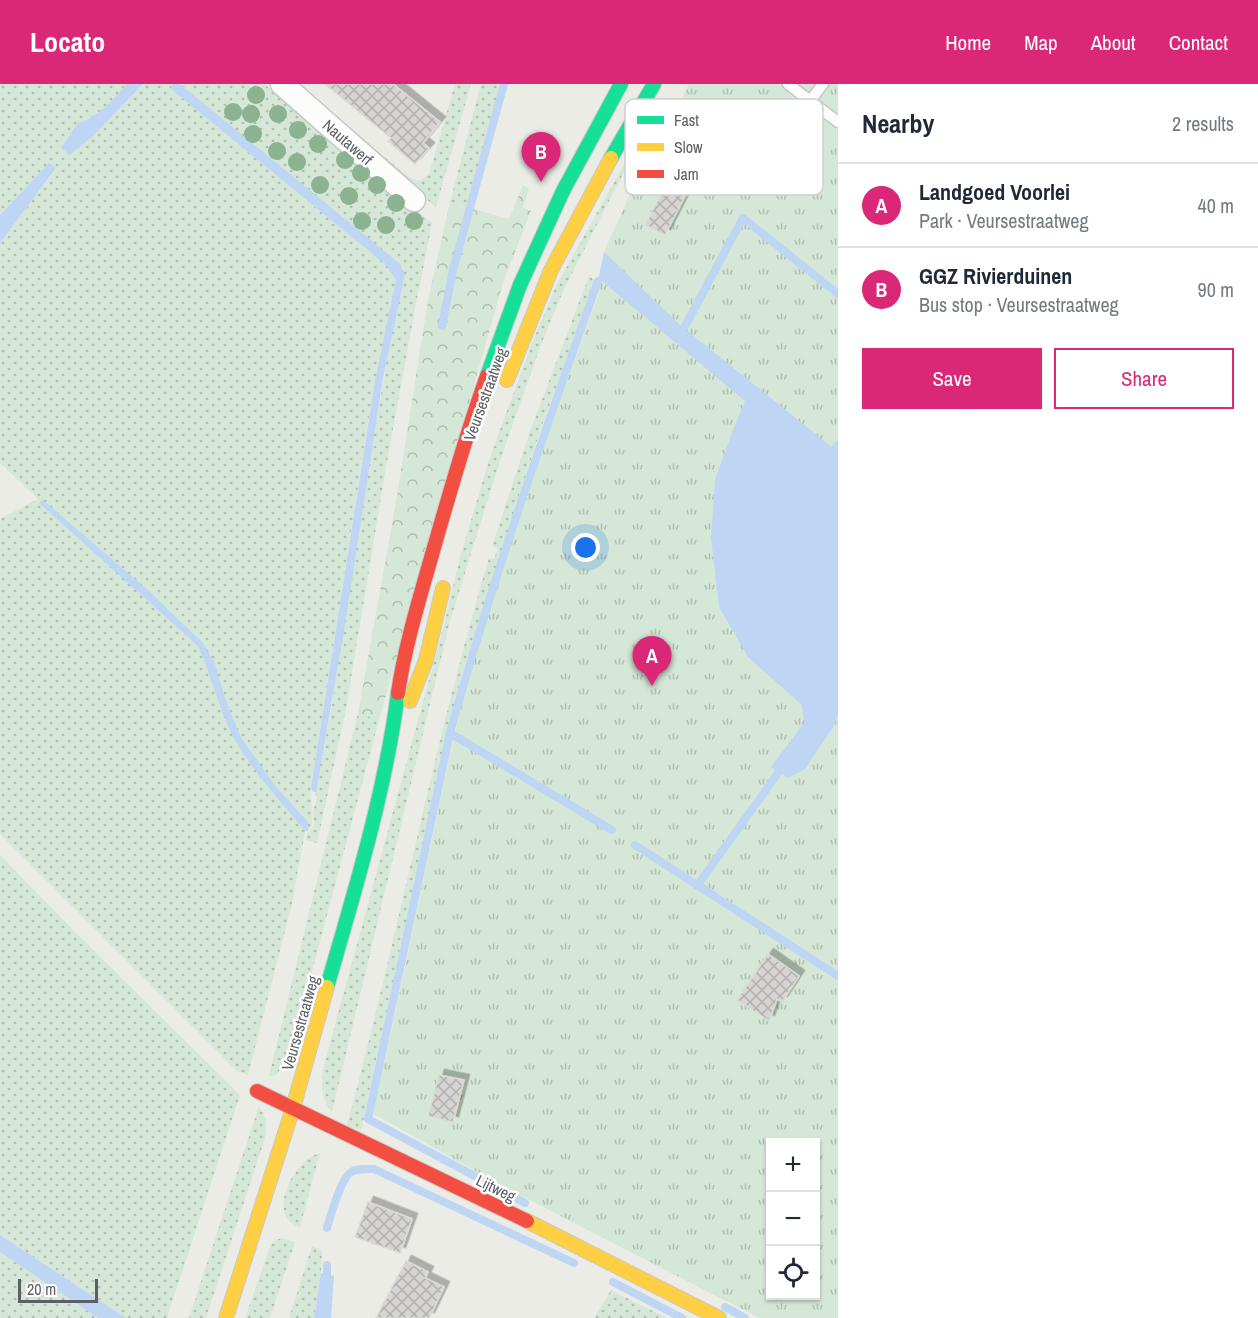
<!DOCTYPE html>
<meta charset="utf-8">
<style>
body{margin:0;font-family:"Archivo Narrow",sans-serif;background:#f2f2f3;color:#1f2937}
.controls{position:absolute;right:18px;bottom:18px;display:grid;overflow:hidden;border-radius:0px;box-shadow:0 2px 4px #0004}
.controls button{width:54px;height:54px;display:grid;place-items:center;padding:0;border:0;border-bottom:2px solid #e0e1e3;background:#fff;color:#1f2937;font:30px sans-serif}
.scale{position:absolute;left:18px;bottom:15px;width:80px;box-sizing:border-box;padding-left:6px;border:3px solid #5d5f64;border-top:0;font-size:16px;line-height:21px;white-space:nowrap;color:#5d5f64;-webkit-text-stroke:4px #fff;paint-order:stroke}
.you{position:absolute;left:586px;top:464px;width:21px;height:21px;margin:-15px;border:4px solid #fff;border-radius:50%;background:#1a73e8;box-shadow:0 0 0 9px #1a73e833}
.badge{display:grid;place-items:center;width:39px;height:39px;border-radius:50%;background:#db2777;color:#fff;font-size:20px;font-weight:700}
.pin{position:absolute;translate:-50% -50px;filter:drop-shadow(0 2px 3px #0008)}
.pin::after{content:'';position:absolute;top:32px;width:21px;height:18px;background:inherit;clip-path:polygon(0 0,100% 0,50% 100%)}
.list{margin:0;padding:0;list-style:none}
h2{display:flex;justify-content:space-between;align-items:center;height:78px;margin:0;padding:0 24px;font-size:26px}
h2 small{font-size:20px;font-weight:400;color:#747a83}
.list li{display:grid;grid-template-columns:39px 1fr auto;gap:18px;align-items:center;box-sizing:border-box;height:84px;padding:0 24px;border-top:2px solid #e0e1e3}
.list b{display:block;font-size:22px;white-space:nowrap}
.list p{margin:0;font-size:20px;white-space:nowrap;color:#747a83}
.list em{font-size:20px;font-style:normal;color:#747a83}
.actions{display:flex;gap:12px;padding:18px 24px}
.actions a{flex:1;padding:14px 0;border:2px solid #db2777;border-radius:0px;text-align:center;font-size:21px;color:#db2777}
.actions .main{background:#db2777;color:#fff}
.icon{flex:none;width:33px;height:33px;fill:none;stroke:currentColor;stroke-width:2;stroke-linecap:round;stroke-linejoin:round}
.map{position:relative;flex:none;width:838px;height:1234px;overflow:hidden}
header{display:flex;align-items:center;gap:36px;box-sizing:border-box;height:84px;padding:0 30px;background:#db2777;color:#fff}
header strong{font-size:28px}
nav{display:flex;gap:33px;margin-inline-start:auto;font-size:21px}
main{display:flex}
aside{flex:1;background:#fff}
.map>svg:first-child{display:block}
.grass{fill:url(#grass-dots)}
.forest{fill:url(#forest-crowns)}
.park{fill:url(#park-tufts);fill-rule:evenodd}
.water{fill:#bed5f3}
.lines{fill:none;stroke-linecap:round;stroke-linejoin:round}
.stream{stroke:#bed5f3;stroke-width:8}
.building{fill:url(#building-cross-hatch);stroke:#dbdbd6;stroke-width:1.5;filter:url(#shadow)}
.lane-casing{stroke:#c8c8c8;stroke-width:13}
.street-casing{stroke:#c8c8c8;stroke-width:25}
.fast-casing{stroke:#c8c9c9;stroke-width:16}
.slow-casing{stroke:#c8c9c9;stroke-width:16}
.jam-casing{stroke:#c8c9c9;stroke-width:16}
.lane{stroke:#fcfcfb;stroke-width:10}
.street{stroke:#fcfcfb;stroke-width:22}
.fast{stroke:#16e098;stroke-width:14}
.slow{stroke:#ffcf43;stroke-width:14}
.jam{stroke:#f24e42;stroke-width:14}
.tree{fill:#8bb291}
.labels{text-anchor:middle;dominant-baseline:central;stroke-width:5;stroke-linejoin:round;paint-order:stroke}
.street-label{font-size:16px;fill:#5d5f64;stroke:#fff}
.key{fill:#fff;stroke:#cecfd0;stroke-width:1.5}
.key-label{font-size:16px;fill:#5d5f64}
</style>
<header>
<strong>Locato</strong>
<nav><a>Home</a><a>Map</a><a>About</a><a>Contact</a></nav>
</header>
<main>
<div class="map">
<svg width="838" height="1234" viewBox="0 0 838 1234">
<defs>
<pattern id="grass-dots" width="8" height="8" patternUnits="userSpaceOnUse" patternTransform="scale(1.5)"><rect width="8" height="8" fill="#d5e7d6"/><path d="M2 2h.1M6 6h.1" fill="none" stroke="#b0beb1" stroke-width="1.8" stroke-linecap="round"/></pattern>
<pattern id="forest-crowns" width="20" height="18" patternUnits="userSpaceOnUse" patternTransform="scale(1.5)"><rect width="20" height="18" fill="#d5e7d6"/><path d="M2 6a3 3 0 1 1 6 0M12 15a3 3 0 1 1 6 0" fill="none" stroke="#b0beb1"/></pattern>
<pattern id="park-tufts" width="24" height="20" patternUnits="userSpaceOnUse" patternTransform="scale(1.5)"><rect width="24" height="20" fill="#d5e7d6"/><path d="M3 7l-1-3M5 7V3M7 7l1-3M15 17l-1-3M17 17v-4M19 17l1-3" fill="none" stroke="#b0beb1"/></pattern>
<pattern id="building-cross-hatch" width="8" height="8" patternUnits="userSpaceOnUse" patternTransform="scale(1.5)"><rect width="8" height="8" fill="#d6d5d2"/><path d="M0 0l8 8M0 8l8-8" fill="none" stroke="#b1b0ae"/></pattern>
<filter id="shadow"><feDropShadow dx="5.5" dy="-5.5" stdDeviation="0" flood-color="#0004"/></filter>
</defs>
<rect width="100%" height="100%" fill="#ecece7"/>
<g class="grass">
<path d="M0,0H127C114,15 97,34 78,39L70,71L93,52L143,0H172L171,5L386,181L396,196L369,332L311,704L312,742L305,748L291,824L248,991L237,987L0,750V435L38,415L0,379V159L56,85L49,79L0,131Z"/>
<path d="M180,0H264L432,139L415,225L386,383L346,625L317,759L306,756L307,749L314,742L313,727L317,714L315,708L331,626L369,379L403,184Z"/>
<path d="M455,0H471L436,123L372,70L375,65L410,94L420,97L429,90Z"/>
<path d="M481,0H500L467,123L450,118Z"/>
<path d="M669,0L564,205L540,263L499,380L450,537L332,1028C321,1015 321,1001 323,985L445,537L459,477L489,376L532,259L556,202Z"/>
<path d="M589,192L595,196L539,350L465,580L447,647L361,1047L347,1041C398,853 433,661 489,474L494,475L498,464L492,462L530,347Z"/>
<path d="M358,629L379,636L289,974L276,991L269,992Z"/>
<path d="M0,771L77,850L240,1011L167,1234H126L0,1151Z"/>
<path d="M259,1022L266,1035V1051L206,1234H189Z"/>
<path d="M320,1069L300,1143C264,1133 294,1075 320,1069Z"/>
<path d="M282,1154L295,1158L270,1234H245L271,1160L276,1156Z"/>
<path d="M312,1162L322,1167L321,1189L314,1234H289Z"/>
<path d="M0,1168L98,1234H0Z"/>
<path d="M611,1206L667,1234H594Z"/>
</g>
<path class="forest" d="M523,101L529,105L523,123L531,127L503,199L379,636L358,629L396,418L428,216L450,118L509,135Z"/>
<path class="park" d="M689,0H838V1234H759L500,1101L372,1029L390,954L452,661L477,559L517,436L599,209L604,168L637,95ZM770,1058H816V1212H770Z"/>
<g class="water">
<path d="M127,0H143L93,52L70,71L61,64L78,39C97,34 114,15 127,0Z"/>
<path d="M172,0H180L400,180L405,190L383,294L344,547L316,708H313L311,704L375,297L396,196L386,181L171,5Z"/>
<path d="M49,79L56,84L0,159V131Z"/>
<path d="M604,168L680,241L838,368V627L835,640L805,685L788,694L771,683L804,639L802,621L748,573L719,523L711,454L715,396L734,343L745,317L602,197H598Z"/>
<path d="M43,416L149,507L203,559L215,580L224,611L240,652L276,703L308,738V747H305C278,714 247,682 229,644C217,617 210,588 198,562L39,419Z"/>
<path d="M0,1151L126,1234H98L0,1168Z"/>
<path d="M321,1189L334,1192L331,1234H314Z"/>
</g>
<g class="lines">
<g class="stream">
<path d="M442,242L453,186L504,0"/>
<path d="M684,244L743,134L838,210"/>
<path d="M835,365L838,361"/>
<path d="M450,649C492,496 545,347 598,197"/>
<path d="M635,761L838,892"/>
<path d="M697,802L778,689"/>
<path d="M525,1119L368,1035L450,649L612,746"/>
<path d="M327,1144C331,1131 340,1097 350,1089C356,1084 366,1085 374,1085L574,1179"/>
<path d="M327,1181V1190"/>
<path d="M613,1198L682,1234"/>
<path d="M725,1223L745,1234"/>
</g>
</g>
<g class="building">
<path d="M325,0H393L440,38L423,59L429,64L415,80L388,57L391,54Z"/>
<path d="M668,98L687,108L665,151L645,141Z"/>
<path d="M768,870L799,892L782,918L777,915L769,937L737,916Z"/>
<path d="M439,991L464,996L453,1038L428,1032Z"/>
<path d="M368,1118L412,1135L400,1169L355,1153Z"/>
<path d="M406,1177L428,1188L425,1194L444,1203L429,1234H376Z"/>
</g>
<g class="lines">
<defs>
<g id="lane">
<path d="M788,0L838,38"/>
<path d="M810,17L823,0"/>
</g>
<path id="street" d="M282,0L414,116"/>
<g id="fast">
<path d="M611,74L654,0"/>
<path d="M487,292L520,201L563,107L621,0"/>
<path d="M327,903C355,806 385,709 398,609"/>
</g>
<g id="slow">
<path d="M507,296L551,186L611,74"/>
<path d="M410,617L426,576L443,504"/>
<path d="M527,1137L719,1234"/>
<path d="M226,1234L293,1024L327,903"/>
</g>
<g id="jam">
<path d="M398,609C405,561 420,513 433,467C450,408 466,350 487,292"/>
<path d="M257,1007L527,1137"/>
</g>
</defs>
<use href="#lane" class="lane-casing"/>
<use href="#street" class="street-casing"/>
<use href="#fast" class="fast-casing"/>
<use href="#slow" class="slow-casing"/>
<use href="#jam" class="jam-casing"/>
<use href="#lane" class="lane"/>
<use href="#street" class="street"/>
<use href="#fast" class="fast"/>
<use href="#slow" class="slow"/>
<use href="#jam" class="jam"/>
</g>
<g class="tree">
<circle cx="256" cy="11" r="9"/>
<circle cx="233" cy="28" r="9"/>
<circle cx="251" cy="30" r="9"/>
<circle cx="278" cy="30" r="9"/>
<circle cx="298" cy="46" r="9"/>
<circle cx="253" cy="50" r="9"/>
<circle cx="318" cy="60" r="9"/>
<circle cx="277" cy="67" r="9"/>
<circle cx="345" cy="76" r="9"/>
<circle cx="297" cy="78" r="9"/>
<circle cx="361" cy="89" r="9"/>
<circle cx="320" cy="101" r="9"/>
<circle cx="377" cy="101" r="9"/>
<circle cx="349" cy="112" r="9"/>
<circle cx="396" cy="119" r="9"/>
<circle cx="362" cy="137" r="9"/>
<circle cx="414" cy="137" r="9"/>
<circle cx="386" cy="141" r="9"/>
</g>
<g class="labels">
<g class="street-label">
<text transform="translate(348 58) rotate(41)">Nautawerf</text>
<text transform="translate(485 310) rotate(-70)">Veursestraatweg</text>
<text transform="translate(300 939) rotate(-74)">Veursestraatweg</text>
<text transform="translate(496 1104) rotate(26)">Lijtweg</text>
</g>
</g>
<rect x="625" y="15" width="198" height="96" rx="9" class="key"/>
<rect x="637" y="32" width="27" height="8" fill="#16e098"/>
<rect x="637" y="59" width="27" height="8" fill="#ffcf43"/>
<rect x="637" y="86" width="27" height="8" fill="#f24e42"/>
<g class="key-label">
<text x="674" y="42">Fast</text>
<text x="674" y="69">Slow</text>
<text x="674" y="96">Jam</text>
</g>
</svg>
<div class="controls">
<button>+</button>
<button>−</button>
<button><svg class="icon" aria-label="locate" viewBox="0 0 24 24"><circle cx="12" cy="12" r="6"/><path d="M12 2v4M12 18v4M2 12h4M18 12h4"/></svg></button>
</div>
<div class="scale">20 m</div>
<div class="you"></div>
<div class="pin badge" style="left:652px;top:602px">A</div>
<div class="pin badge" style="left:541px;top:98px">B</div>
</div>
<aside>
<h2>Nearby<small>2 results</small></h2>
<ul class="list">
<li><span class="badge">A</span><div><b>Landgoed Voorlei</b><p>Park · Veursestraatweg</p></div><em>40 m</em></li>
<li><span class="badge">B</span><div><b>GGZ Rivierduinen</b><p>Bus stop · Veursestraatweg</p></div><em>90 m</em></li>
</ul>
<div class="actions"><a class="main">Save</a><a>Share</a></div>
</aside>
</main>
